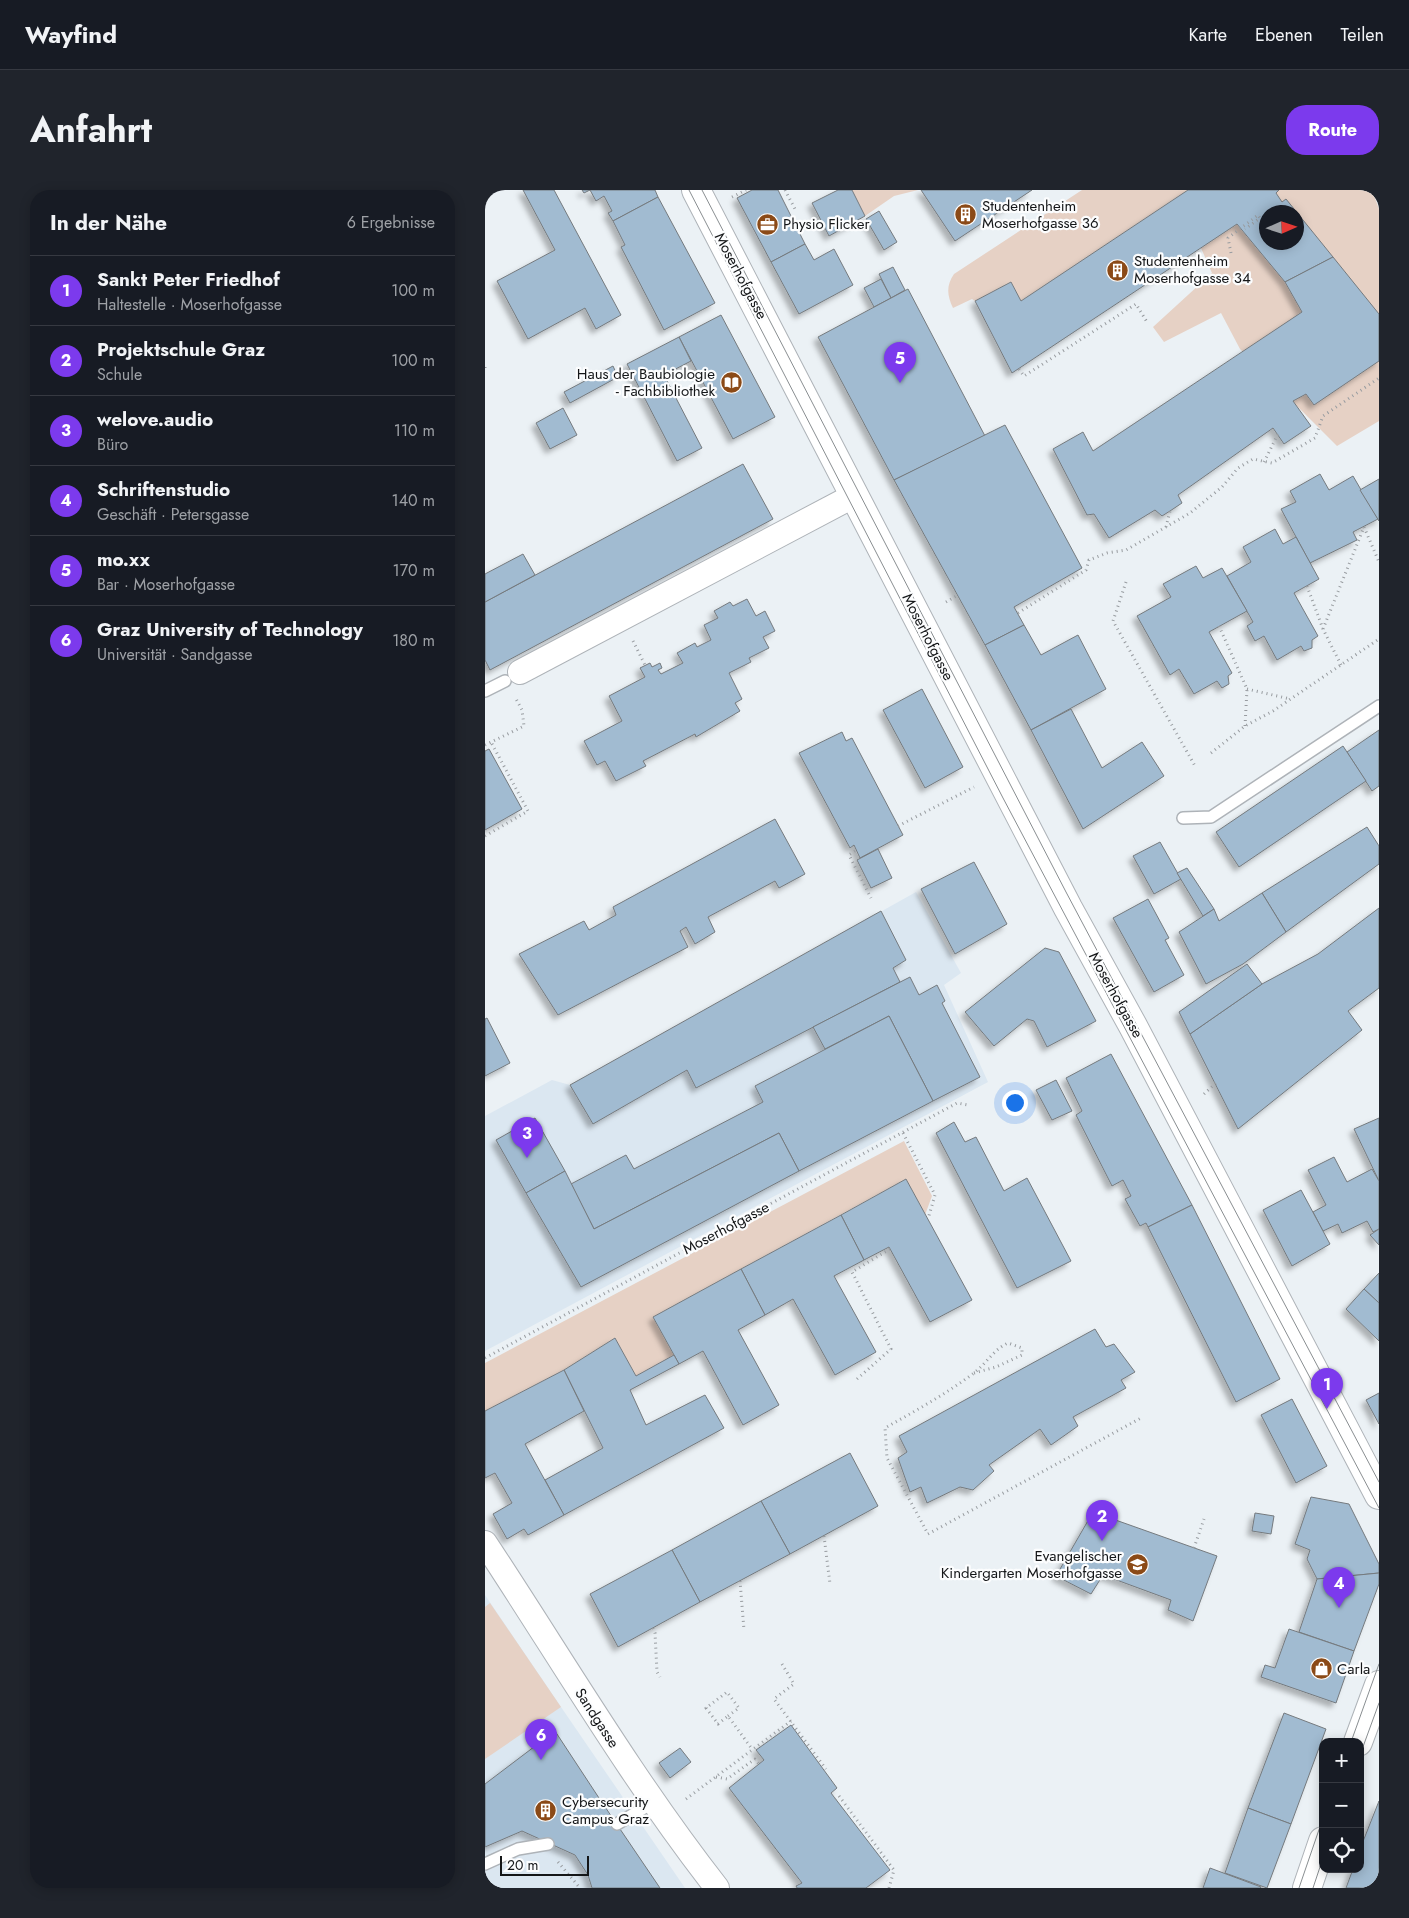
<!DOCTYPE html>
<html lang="de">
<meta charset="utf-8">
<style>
body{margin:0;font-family:Jost,sans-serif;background:#20242c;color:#f1f3f6}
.controls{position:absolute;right:15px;bottom:15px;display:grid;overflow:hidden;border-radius:10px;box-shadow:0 2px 12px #0003}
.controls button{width:45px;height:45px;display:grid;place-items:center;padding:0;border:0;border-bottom:1px solid #363941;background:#171b24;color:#f1f3f6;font:25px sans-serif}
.compass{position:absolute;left:774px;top:15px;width:45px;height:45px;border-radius:50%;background:#171b24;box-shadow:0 2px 12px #0003;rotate:87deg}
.scale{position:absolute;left:15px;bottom:12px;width:89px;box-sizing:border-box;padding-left:5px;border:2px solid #141618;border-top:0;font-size:14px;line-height:18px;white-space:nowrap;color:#141618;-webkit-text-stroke:4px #fcfdfe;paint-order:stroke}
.you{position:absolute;left:529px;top:912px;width:18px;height:18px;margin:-12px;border:4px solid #fff;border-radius:50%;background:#1a73e8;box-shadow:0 0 0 8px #1a73e833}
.badge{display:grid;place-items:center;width:32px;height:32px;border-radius:50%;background:#7c3aed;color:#fff;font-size:16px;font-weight:700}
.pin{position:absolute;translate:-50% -41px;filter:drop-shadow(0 1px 2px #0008)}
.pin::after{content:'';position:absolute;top:26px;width:18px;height:15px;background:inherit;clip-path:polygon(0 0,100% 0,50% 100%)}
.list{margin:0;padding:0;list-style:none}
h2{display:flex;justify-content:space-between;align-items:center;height:65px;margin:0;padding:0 20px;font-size:21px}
h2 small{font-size:16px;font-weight:400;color:#9ea1a6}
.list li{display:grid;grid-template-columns:32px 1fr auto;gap:15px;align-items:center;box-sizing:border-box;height:70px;padding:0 20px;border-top:1px solid #363941}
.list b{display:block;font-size:19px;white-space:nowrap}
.list p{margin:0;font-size:16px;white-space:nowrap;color:#9ea1a6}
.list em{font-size:16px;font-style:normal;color:#9ea1a6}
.icon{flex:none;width:28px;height:28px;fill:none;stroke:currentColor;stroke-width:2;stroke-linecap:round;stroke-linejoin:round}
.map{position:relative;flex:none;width:894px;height:1698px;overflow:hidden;border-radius:20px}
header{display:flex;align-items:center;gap:30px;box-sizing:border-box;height:70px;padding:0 25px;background:#171b24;border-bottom:1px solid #363941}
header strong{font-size:24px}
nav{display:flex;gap:28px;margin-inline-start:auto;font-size:18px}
.intro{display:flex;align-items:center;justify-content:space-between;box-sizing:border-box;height:120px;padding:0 30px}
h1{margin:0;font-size:35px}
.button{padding:12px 22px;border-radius:20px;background:#7c3aed;color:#fff;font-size:18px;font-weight:700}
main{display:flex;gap:30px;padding:0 30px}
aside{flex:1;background:#171b24;border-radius:20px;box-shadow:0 2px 12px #0003}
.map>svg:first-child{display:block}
.built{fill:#dbe7f1}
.green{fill:#e6d1c5}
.building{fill:#a1bbd1;stroke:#757a7e;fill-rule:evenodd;filter:url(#shadow)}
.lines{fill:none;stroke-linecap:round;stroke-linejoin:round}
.lane-casing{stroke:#aeb3b8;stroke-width:14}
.street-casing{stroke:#aeb3b8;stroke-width:26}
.secondary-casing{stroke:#aeb3b8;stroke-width:30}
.path{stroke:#989ca0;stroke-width:3;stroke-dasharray:1 4;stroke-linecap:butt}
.lane{stroke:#fff;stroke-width:11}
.street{stroke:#fff;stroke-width:24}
.secondary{stroke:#fff;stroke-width:28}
.tram{stroke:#898e91;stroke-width:1}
.labels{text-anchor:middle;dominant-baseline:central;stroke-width:4.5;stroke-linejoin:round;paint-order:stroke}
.poi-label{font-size:15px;fill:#141618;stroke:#fcfdfe;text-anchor:start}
.street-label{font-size:15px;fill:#141618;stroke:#fcfdfe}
</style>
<header>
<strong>Wayfind</strong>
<nav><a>Karte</a><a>Ebenen</a><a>Teilen</a></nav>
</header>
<div class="intro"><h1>Anfahrt</h1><a class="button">Route</a></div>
<main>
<aside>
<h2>In der Nähe<small>6 Ergebnisse</small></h2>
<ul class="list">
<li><span class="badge">1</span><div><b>Sankt Peter Friedhof</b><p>Haltestelle · Moserhofgasse</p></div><em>100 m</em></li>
<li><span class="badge">2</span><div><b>Projektschule Graz</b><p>Schule</p></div><em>100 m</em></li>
<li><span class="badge">3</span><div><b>welove.audio</b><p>Büro</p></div><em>110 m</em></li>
<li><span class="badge">4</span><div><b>Schriftenstudio</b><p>Geschäft · Petersgasse</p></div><em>140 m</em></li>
<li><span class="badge">5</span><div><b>mo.xx</b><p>Bar · Moserhofgasse</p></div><em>170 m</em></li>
<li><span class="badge">6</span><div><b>Graz University of Technology</b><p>Universität · Sandgasse</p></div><em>180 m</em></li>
</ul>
</aside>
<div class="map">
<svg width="894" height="1698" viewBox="0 0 894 1698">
<defs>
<filter id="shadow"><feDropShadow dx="-4.5" dy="4.5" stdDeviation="2.5" flood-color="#0004"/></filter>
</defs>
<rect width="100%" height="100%" fill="#ebf1f5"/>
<g class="built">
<path d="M431,702L476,783L459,795L503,892L0,1161V926L67,890L85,895Z"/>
<path d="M0,1405L76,1517L200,1698H0Z"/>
</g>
<g class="green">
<path d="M367,0H433L409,6L380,26Z"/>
<path d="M597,0H703L536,111L526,92L490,111L487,109L468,118C462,105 461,96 469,84Z"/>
<path d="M794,0H887L894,19V231L852,256L755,159L736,123L679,152L668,137L727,83L716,58L752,34L800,92L847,67L801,9L797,12L791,3Z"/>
<path d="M419,951L447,1006L440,1025L421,989L168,1127L189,1165L151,1186L130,1148L79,1180L0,1221V1173Z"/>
<path d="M5,1413L76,1517L0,1569V1417Z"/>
</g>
<g class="building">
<path d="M38,0H69L136,125L111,139L100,118L43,149L12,91L70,60Z"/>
<path d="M97,0H170L173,7L128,31L123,23L127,21L119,6L111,11L105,0L99,3Z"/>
<path d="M267,0H293L320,54L286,72L252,8Z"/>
<path d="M353,0H367L380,26L344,46L327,13Z"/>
<path d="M436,0H547L470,51Z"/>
<path d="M703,0H794L791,3L797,12L801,9L848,67L800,92L752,34L527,183L490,111L526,92L536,111ZM782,22H812V52H782Z"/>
<path d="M173,7L230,113L179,140L136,57L140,55L128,31Z"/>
<path d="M394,21L412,52L399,60L381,29Z"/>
<path d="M320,54L329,70L349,59L368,95L314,124L286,72Z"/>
<path d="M848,67L894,124V171L829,215L821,204L808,211L826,236L799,254L788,238L693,305L697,313L685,321L677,326L670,320L624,348L609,324L602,325L568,259L598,242L608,261L817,122L800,92Z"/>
<path d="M408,77L420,100L406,108L394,84Z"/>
<path d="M396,89L406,108L389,117L379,98Z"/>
<path d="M423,99L500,246L409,290L333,147Z"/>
<path d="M236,125L290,227L248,249L194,147Z"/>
<path d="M194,147L206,171L179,185L217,258L192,271L142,174Z"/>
<path d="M128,176L133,187L85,213L79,202Z"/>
<path d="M78,218L92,245L65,259L51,233Z"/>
<path d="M520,235L597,378L529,417L539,435L500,455L409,290Z"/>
<path d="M258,274L288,329L5,480L0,470V412Z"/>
<path d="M835,284L844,300L868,286L893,329L868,342L872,350L825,373L796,319L811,312L805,301Z"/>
<path d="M894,289V331L875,300Z"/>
<path d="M790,339L798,354L811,347L834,389L809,403L833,446L827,450V458L819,461L816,456L792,470L779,446L770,451L762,436L768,432L742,386L766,372L758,357Z"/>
<path d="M38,364L50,385L0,412V384Z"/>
<path d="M711,376L718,388L737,378L762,421L724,442L747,483L743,486L744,494L737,498L732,491L709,504L694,479L685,485L652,426L686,407L678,394Z"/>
<path d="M262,409L271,426L280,421L290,441L278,447L284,458L264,468L266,472L244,483L257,509L250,513L255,521L211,547L210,544L158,571L161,576L131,591L120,571L112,575L99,551L137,531L124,506L160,487L155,478L165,473L167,477L175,473L177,478L173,480L176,484L198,473L192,463L210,453L212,457L226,450L219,435L233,428L229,421L245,412L248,416Z"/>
<path d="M539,435L556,465L593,445L621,499L546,540L500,455Z"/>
<path d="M437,499L478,577L440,598L398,520Z"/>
<path d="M586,519L617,578L657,552L679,586L598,639L546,540Z"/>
<path d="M894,540V596L887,601L862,562Z"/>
<path d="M357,542L361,551L367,548L418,645L375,668L369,655L365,658L314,563Z"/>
<path d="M858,556L881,591L754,677L731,642Z"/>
<path d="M4,559L37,619L0,640V561Z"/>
<path d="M290,629L320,684L294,698L290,691L223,727L230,742L210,754L201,737L195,741L203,757L73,825L34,764L99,731L104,740L131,725L128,717Z"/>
<path d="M882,637L894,656V674L801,742L777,703Z"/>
<path d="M675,652L696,689L669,704L648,666Z"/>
<path d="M393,659L407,688L386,698L372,670Z"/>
<path d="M489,672L522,734L470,764L436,699Z"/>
<path d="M702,678L729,719L718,726L692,683Z"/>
<path d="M777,703L801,742L758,774L721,794L694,742L729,719L734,731Z"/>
<path d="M663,709L684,748L680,750L699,785L669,802L628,728Z"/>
<path d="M894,718V798L863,821L877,840L753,939L705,844L777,794L833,764Z"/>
<path d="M396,721L421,770L408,778L415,792L211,898L202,880L108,934L85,895Z"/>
<path d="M560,758L574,762L611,831L562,857L549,831L542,829L509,856L480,822Z"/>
<path d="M762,774L777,794L705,844L694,822Z"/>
<path d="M425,787L434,805L452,795L460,811L457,813L495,887L448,911L404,826L340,859L328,837Z"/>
<path d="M404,826L448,911L314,981L294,943L109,1039L86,994L141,965L149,979L278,912L270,896Z"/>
<path d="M2,828L25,873L0,886V829Z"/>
<path d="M626,864L707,1015L663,1037L661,1033L655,1036L640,1009L646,1006L638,990L627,996L591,925L597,921L581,888Z"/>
<path d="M571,890L587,921L567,930L551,900Z"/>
<path d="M50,928L80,981L41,1003L11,950Z"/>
<path d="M894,928V991L869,939Z"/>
<path d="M469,932L480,952L491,947L519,1001L542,988L586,1071L532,1098L451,943Z"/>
<path d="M294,943L314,981L96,1097L41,1003L80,981L109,1039Z"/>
<path d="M849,967L862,992L887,979L894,991V1039L888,1042L882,1031L857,1043L853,1034L838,1041L828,1022L841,1015L823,980Z"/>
<path d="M421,989L487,1110L445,1132L404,1057L379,1070L356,1025Z"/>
<path d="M816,1000L845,1054L807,1076L778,1020Z"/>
<path d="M707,1015L795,1189L751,1212L663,1037Z"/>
<path d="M356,1025L379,1070L349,1086L391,1162L350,1185L308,1109L280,1125L256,1079Z"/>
<path d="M894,1039V1055L885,1045Z"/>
<path d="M256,1079L280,1125L253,1140L294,1215L258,1235L218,1161L194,1174L168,1127Z"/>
<path d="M894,1083V1113L879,1099Z"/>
<path d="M879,1099L894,1113V1151L861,1119Z"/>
<path d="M610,1139L621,1157L629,1154L650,1182L636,1190L641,1198L588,1227L593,1236L566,1255L555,1239L504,1275L509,1281L488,1300L475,1297L442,1313L436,1297L425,1302L413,1268L422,1262L414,1246Z"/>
<path d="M130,1148L151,1186L189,1165L194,1174L145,1200L161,1235L220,1205L239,1238L79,1325L60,1290L118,1258L79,1180Z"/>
<path d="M79,1180L99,1221L40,1254L79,1325L43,1345L39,1339L22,1349L8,1324L27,1313L10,1283L0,1288V1221Z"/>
<path d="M894,1203V1234L881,1210Z"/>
<path d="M807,1209L842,1276L811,1293L776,1225Z"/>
<path d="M365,1263L393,1316L305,1364L276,1311Z"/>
<path d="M826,1307L864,1314L894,1374V1383L832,1389L822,1369L825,1360L810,1354Z"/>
<path d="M276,1311L305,1364L215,1412L187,1360Z"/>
<path d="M608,1322L732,1366L708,1431L683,1420L686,1410L618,1385L606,1404L571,1386Z"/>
<path d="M770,1323L789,1326L786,1344L767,1341Z"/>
<path d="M187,1360L215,1412L133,1457L105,1404Z"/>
<path d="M894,1383V1394L869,1461L814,1442L832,1389Z"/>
<path d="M804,1439L869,1461L851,1513L776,1487L780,1475L790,1478Z"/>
<path d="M799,1523L841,1539L806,1634L763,1618Z"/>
<path d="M306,1535L352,1598L346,1603L405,1680L381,1698H312L311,1696L317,1693L244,1598L279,1570L271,1560Z"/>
<path d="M70,1541L114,1608L175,1698H107L103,1685L90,1665L37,1641L0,1657V1594Z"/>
<path d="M195,1558L206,1572L185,1588L174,1573Z"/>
<path d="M894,1611V1698H861L868,1679H875V1659Z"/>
<path d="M763,1618L806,1634L782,1698L740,1683Z"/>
<path d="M725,1678L776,1697L775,1698H718Z"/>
</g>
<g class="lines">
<defs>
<g id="lane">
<path d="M0,501L20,491"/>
<path d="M698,628L726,627L894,516"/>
<path d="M132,1634L169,1612"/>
<path d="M0,1674L33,1659L63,1654"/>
</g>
<g id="street">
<path d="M35,482L370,305"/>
<path d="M0,1353C76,1468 146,1588 232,1698"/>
</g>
<g id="secondary">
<path d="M211,0L583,718L648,836L894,1305"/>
<path d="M873,1552L894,1495"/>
<path d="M822,1698L838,1651"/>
</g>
</defs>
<use href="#lane" class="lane-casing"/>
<use href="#street" class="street-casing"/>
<use href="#secondary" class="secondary-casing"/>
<g class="path">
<path d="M300,0L310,19"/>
<path d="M247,7L261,0"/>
<path d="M746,63L743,48L773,25L775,28L760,39"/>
<path d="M0,177V180"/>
<path d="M534,179L539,186L651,114L662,132"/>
<path d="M779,272L793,244"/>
<path d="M681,337L685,321"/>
<path d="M641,392L628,431L710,576"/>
<path d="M822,396L838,439L856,475"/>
<path d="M461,412L473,405"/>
<path d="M533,423L601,380L604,370L622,363L641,360L705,323L737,297L753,278L768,269L787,273L830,248L838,226L894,188"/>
<path d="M734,436L762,499L760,536"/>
<path d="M838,439L879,337L894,372"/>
<path d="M148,451L160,475"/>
<path d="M762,499L805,509"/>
<path d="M0,555L39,536L37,520L30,507"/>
<path d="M726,563L760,536L788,521L894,449"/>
<path d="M413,636L489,597"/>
<path d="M0,646L43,621L6,552"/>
<path d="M370,661L364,665L386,708"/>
<path d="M719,904L731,893"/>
<path d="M418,943L450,1005L443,1029"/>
<path d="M0,1168L472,913L483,915"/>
<path d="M489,1183L511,1177L537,1165V1158L523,1153C508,1160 502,1173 489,1183C461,1204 430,1221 400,1238L402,1268L443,1344L656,1228"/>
<path d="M372,1189L406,1159L367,1082L405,1059"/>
<path d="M339,1346L345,1394"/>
<path d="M709,1358L719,1329"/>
<path d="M255,1391L259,1440"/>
<path d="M168,1438L170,1443L172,1482L175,1487"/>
<path d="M297,1474L309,1494L289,1509L341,1579"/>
<path d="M243,1526L254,1518L242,1502L221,1518L233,1534L243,1526L267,1559"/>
<path d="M231,1587L242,1589L270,1569L274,1574"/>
<path d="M201,1609L306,1531"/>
<path d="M350,1609L354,1606L409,1680L404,1698"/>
<path d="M73,1672L95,1698"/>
</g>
<use href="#lane" class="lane"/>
<use href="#street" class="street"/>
<use href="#secondary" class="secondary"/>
<g class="tram">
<path d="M204,0L518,608L894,1318"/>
<path d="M217,0L581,702L894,1292"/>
<path d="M866,1552L894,1474"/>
<path d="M875,1565L894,1513"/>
<path d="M814,1698L838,1628"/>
<path d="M828,1698L838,1668"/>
</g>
</g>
<defs>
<symbol id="building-disc" viewBox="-11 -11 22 22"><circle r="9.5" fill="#8b4a17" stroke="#fcfdfe"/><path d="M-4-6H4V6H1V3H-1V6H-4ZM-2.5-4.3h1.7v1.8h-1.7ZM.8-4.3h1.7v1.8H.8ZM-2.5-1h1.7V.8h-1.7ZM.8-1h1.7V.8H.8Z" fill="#fff"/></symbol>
<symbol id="office-disc" viewBox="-11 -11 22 22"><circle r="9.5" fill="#8b4a17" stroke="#fcfdfe"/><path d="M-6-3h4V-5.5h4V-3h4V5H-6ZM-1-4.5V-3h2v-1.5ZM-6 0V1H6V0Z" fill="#fff"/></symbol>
<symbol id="library-disc" viewBox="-11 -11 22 22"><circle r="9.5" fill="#8b4a17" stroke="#fcfdfe"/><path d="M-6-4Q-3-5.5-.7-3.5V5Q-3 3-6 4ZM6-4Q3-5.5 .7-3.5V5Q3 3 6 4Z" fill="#fff"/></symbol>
<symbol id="school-disc" viewBox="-11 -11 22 22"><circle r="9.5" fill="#8b4a17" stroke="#fcfdfe"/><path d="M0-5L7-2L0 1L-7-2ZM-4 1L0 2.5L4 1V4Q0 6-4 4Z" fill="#fff"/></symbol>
<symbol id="shop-disc" viewBox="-11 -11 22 22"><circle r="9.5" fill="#8b4a17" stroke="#fcfdfe"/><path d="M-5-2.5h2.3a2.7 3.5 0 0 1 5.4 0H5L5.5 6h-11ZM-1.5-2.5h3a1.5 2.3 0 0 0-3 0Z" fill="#fff"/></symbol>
</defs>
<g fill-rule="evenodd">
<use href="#building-disc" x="468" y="12" width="25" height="25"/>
<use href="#office-disc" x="270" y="22" width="25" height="25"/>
<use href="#building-disc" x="620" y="68" width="25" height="25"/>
<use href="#library-disc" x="234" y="180" width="25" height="25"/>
<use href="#school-disc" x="640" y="1362" width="25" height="25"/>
<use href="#shop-disc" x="824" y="1466" width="25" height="25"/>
<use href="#building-disc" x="48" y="1608" width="25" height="25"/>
</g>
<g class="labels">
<g class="poi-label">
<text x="497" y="16">Studentenheim<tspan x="497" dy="17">Moserhofgasse 36</tspan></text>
<text x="298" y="34">Physio Flicker</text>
<text x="649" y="71">Studentenheim<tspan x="649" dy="17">Moserhofgasse 34</tspan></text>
<text x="230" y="184" text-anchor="end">Haus der Baubiologie<tspan x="230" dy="17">- Fachbibliothek</tspan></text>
<text x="637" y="1366" text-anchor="end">Evangelischer<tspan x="637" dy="17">Kindergarten Moserhofgasse</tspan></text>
<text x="852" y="1479">Carla</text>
<text x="77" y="1612">Cybersecurity<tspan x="77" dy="17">Campus Graz</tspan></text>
</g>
<g class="street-label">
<text transform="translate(256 86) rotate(62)">Moserhofgasse</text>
<text transform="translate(443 447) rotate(63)">Moserhofgasse</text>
<text transform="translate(631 805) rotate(61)">Moserhofgasse</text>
<text transform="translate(241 1038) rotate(-28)">Moserhofgasse</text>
<text transform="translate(112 1528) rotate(57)">Sandgasse</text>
</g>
</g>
</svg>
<div class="controls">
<button>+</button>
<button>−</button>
<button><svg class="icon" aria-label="locate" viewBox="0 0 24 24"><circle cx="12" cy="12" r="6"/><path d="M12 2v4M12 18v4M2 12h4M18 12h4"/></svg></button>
</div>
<svg class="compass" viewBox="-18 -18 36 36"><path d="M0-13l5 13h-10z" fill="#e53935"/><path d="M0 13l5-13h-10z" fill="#9ea1a6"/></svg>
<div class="scale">20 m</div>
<div class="you"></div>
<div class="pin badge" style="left:842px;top:1219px">1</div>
<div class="pin badge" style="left:617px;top:1351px">2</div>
<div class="pin badge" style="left:42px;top:968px">3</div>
<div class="pin badge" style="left:854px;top:1418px">4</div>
<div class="pin badge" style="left:415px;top:193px">5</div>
<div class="pin badge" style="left:56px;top:1570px">6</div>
</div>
</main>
